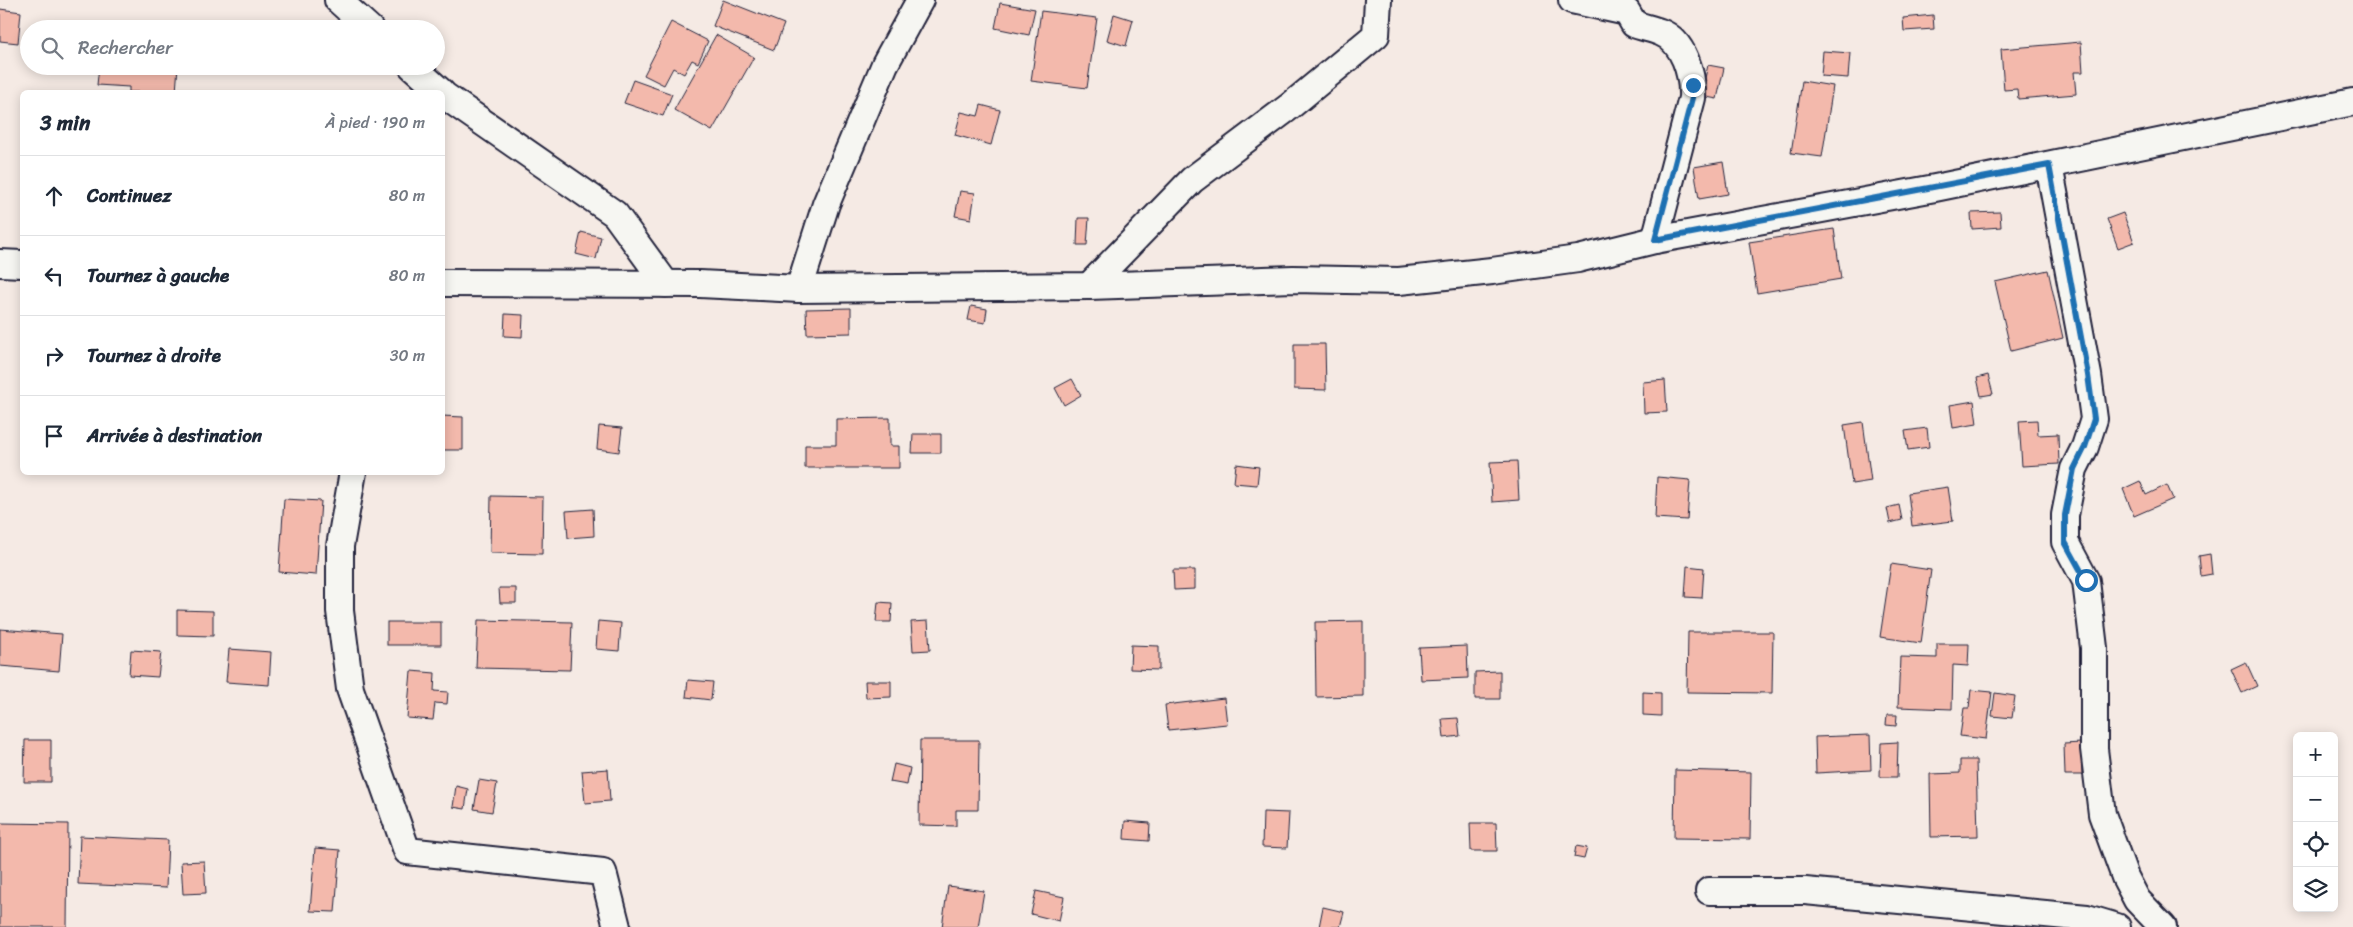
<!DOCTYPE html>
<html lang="fr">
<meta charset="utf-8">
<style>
body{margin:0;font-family:Sriracha,sans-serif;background:#f2f2f3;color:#1f2937}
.controls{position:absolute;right:15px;bottom:15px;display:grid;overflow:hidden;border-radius:8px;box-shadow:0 2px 12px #0003}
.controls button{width:45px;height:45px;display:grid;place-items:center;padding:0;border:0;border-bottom:1px solid #e0e1e3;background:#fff;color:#1f2937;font:25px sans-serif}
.stop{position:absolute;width:15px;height:15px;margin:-11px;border:4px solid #1f6fb2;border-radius:50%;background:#fff}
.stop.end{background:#1f6fb2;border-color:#fff;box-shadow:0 1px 5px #0008}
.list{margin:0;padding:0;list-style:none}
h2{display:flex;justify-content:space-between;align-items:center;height:65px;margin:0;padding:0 20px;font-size:21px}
h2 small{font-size:16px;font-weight:400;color:#747a83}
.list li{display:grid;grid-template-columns:32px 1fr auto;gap:15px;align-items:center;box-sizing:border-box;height:80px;padding:0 20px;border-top:1px solid #e0e1e3}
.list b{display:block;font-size:19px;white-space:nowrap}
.list em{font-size:16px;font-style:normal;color:#747a83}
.icon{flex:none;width:28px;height:28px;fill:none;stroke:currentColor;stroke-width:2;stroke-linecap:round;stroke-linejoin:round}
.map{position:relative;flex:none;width:2353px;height:927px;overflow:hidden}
.search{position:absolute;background:#fff;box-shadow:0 2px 12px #0003;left:20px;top:20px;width:425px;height:55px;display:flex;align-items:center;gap:12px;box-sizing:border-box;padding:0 18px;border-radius:28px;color:#747a83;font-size:19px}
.panel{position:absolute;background:#fff;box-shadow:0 2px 12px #0003;left:20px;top:90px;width:425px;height:385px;border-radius:8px}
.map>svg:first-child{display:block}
.building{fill:#f3b9ac;stroke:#22223b}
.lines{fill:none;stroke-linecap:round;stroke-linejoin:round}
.street-casing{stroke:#22223b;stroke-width:30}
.street{stroke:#f6f6f2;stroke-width:26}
.route{stroke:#1f6fb2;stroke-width:6}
</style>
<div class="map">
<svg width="2353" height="927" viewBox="0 0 2353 927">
<rect width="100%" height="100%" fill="#f5eae4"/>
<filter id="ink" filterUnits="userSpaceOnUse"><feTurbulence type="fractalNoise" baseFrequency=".02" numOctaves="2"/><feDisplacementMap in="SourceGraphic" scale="10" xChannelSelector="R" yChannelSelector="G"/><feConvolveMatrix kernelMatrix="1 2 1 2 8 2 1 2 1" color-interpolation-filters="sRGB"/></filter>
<g filter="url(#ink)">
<g class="building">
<path d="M723,0L784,24L774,50L713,26Z"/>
<path d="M1000,3L1035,9L1029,35L995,28Z"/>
<path d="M0,9L21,12L18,43L0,41Z"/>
<path d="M1041,11L1097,18L1087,88L1031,81Z"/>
<path d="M1114,14L1133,20L1126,46L1107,40Z"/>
<path d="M1933,15L1934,29L1904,31L1903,18Z"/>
<path d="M671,22L708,41L698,63L692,60L684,74L673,68L664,85L644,75Z"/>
<path d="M716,35L754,57L712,131L674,110Z"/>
<path d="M2081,42L2083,72H2074L2076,94L2018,99L2017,89L2004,90L2001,49Z"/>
<path d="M1823,51L1850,53L1848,78L1821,76Z"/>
<path d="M1708,65L1724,68L1717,99L1701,96Z"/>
<path d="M99,66H178L176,92H129V87L97,85Z"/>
<path d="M633,80L672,94L663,116L624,103Z"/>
<path d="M1802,81L1833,86L1822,157L1791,153Z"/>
<path d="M981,105L1000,110L991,145L955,135L961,112L978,116Z"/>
<path d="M1723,162L1728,194L1699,199L1694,167Z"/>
<path d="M960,191L975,193L971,219L955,216Z"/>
<path d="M2000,212L2001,227L1972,229L1971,213Z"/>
<path d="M2123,213L2134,242L2118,248L2107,219Z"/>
<path d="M1078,218H1089L1087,245H1077Z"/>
<path d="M1834,229L1841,279L1757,293L1749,242Z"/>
<path d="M581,232L601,237L596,259L576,254Z"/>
<path d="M2048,270L2063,338L2011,351L1995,282Z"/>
<path d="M971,306L987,309L985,323L968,320Z"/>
<path d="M851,308V333L807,334L806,309Z"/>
<path d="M505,314L523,315L522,337L504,336Z"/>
<path d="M1294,344H1325L1326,390L1294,389Z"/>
<path d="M1988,375L1993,394L1981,396L1977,378Z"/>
<path d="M1072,379L1081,395L1064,405L1055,388Z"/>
<path d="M1665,380L1667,412L1644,413L1643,382Z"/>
<path d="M1974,401L1977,424L1953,428L1950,405Z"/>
<path d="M442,416L463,417V450H442Z"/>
<path d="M890,418V446H899V468H805V445H836V419Z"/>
<path d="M2037,420L2038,435L2058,434L2059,464L2022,466L2019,421Z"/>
<path d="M1863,422L1871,481L1852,484L1844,425Z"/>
<path d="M599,426L622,428L619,452L597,449Z"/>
<path d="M1927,428L1929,447L1908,450L1905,431Z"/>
<path d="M913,434H941V453H912Z"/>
<path d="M1517,461L1519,500L1492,502L1490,462Z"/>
<path d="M1236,464L1259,467L1257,485L1234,483Z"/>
<path d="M1657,477L1690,480L1687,520L1655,518Z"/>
<path d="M2140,481L2146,495L2167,485L2173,499L2134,516L2123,489Z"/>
<path d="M1948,487L1953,521L1912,526L1908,493Z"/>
<path d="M491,496L543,497L542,554L490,553Z"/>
<path d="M284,499L321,501L316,575L279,572Z"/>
<path d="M1899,505L1902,520L1890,523L1887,508Z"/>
<path d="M593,509L594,536L568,538L566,511Z"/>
<path d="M2210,554L2212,574L2201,576L2199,556Z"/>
<path d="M1891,564L1931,570L1921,643L1880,637Z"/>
<path d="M1687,566L1704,568L1702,598L1685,597Z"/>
<path d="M1173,570H1195V589L1174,590Z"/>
<path d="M499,588H516V603H500Z"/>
<path d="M878,602L892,603L891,622H876Z"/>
<path d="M177,610L213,611V636L177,635Z"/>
<path d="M478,620L572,622L570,670L476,668Z"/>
<path d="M598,621L621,623L619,651L596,649Z"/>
<path d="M928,621L930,650L913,651L911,622Z"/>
<path d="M1363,621V696L1316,697L1315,622Z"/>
<rect x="387" y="622" width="54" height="23"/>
<path d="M0,629L62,634L59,671L0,666Z"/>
<path d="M1688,632H1773L1772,693L1687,692Z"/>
<path d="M1937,644H1969L1968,666L1953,665L1952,709L1898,707L1900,657L1937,658Z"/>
<path d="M1131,645L1159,646V670L1130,669Z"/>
<path d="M1467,646L1468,678L1421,680L1419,648Z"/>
<path d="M229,649L271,652L269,685L226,682Z"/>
<path d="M131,650L161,652L158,677L129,675Z"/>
<path d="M2246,662L2257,686L2242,693L2231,669Z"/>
<path d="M411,671L435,673L434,691L448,692L447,704L435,703L433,720L407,718Z"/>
<path d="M1500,671V699H1475V672Z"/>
<path d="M688,680L713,682L711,700L686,697Z"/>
<path d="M865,681H891V697L866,698Z"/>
<path d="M1971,690L1992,692L1986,739L1960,736L1964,708H1969Z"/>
<path d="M1643,692L1661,693V716L1643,715Z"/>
<path d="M1995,693L2015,696L2012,718L1992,716Z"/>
<path d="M1224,698L1227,724L1168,730L1165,705Z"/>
<path d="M1887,715H1897L1896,726L1886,725Z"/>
<path d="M1458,718L1460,736L1444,738L1442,719Z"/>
<path d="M1870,735L1871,770L1816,773L1815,737Z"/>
<path d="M25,740H51V782H24Z"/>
<path d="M920,740H979L978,810H956V826L919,825Z"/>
<path d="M1898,742L1897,777H1880L1881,743Z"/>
<path d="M2081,743L2082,775H2065L2064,744Z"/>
<path d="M1960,760H1976L1978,836L1931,837L1930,774L1960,773Z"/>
<path d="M894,764L910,768L907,785L890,782Z"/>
<path d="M608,769L610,801L585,803L582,771Z"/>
<path d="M1675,770L1751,772L1750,839L1674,838Z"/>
<path d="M479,780L497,783L492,812L474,809Z"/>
<path d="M456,786L468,789L465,809L453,807Z"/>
<path d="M1263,812L1289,813L1287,848L1262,847Z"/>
<path d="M1125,821L1150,823L1149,841L1124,839Z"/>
<path d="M0,823L68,824L67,927H0Z"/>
<path d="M1470,823H1496L1497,851H1471Z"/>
<path d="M80,836L168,840L166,888L78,884Z"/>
<path d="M1576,846L1587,848L1584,859L1574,857Z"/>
<path d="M315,848L340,850L335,912L310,911Z"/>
<path d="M204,861L206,893L183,894L181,862Z"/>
<path d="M948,886L984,891L978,927H942Z"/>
<path d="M1036,891L1064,897L1059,921L1031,914Z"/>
<path d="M1323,907L1344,912L1340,927H1319Z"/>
</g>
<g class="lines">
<defs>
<g id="street">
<path d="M338,0L370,29"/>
<path d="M1572,0L1627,12L1634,24C1642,27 1652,29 1660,32C1684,41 1693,75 1692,98L1655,240"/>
<path d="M412,66L441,92"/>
<path d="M442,94L615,214L666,284"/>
<path d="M2049,165L2088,375L2094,419L2085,447L2074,469L2065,515V542L2086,581L2094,648V749L2102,814L2125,877L2137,900L2163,927"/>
<path d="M0,263L22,264"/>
<path d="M442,283L700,284L799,289L1089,286L1293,279L1399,281L1492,271L1578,259L1655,240L1935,188L2353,102"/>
<path d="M1089,286L1192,180L1289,107L1376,35L1378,0"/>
<path d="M799,289L826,204L885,64L920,0"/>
<path d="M353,472L340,546V611L350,689L407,851L603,872L617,927"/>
<path d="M1709,891H1805L2087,918L2117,927"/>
</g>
</defs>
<use href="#street" class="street-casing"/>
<use href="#street" class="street"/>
</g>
</g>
<g class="lines" filter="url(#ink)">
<path class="route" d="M1693,85L1692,98L1655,240L2049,165L2088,375L2094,419L2085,447L2074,469L2065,515V542L2086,580"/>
</g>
</svg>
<div class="controls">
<button>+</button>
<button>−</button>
<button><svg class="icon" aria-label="locate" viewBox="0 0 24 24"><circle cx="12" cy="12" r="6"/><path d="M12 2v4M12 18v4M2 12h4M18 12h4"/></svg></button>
<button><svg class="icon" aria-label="layers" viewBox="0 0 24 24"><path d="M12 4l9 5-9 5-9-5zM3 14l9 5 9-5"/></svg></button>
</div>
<div class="stop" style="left:2086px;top:580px"></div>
<div class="stop end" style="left:1693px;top:85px"></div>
<div class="search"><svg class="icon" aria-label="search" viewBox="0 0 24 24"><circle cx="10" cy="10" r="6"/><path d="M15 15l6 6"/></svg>Rechercher</div>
<section class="panel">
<h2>3 min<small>À pied · 190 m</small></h2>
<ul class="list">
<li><svg class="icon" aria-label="ahead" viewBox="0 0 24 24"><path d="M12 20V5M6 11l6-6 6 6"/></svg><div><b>Continuez</b></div><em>80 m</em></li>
<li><svg class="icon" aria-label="left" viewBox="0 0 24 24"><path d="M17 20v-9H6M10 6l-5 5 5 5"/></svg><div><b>Tournez à gauche</b></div><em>80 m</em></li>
<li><svg class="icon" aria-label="right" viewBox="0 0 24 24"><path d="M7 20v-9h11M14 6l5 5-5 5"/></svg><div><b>Tournez à droite</b></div><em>30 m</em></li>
<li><svg class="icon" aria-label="arrive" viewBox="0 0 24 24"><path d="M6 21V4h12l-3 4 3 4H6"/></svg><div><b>Arrivée à destination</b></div></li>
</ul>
</section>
</div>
